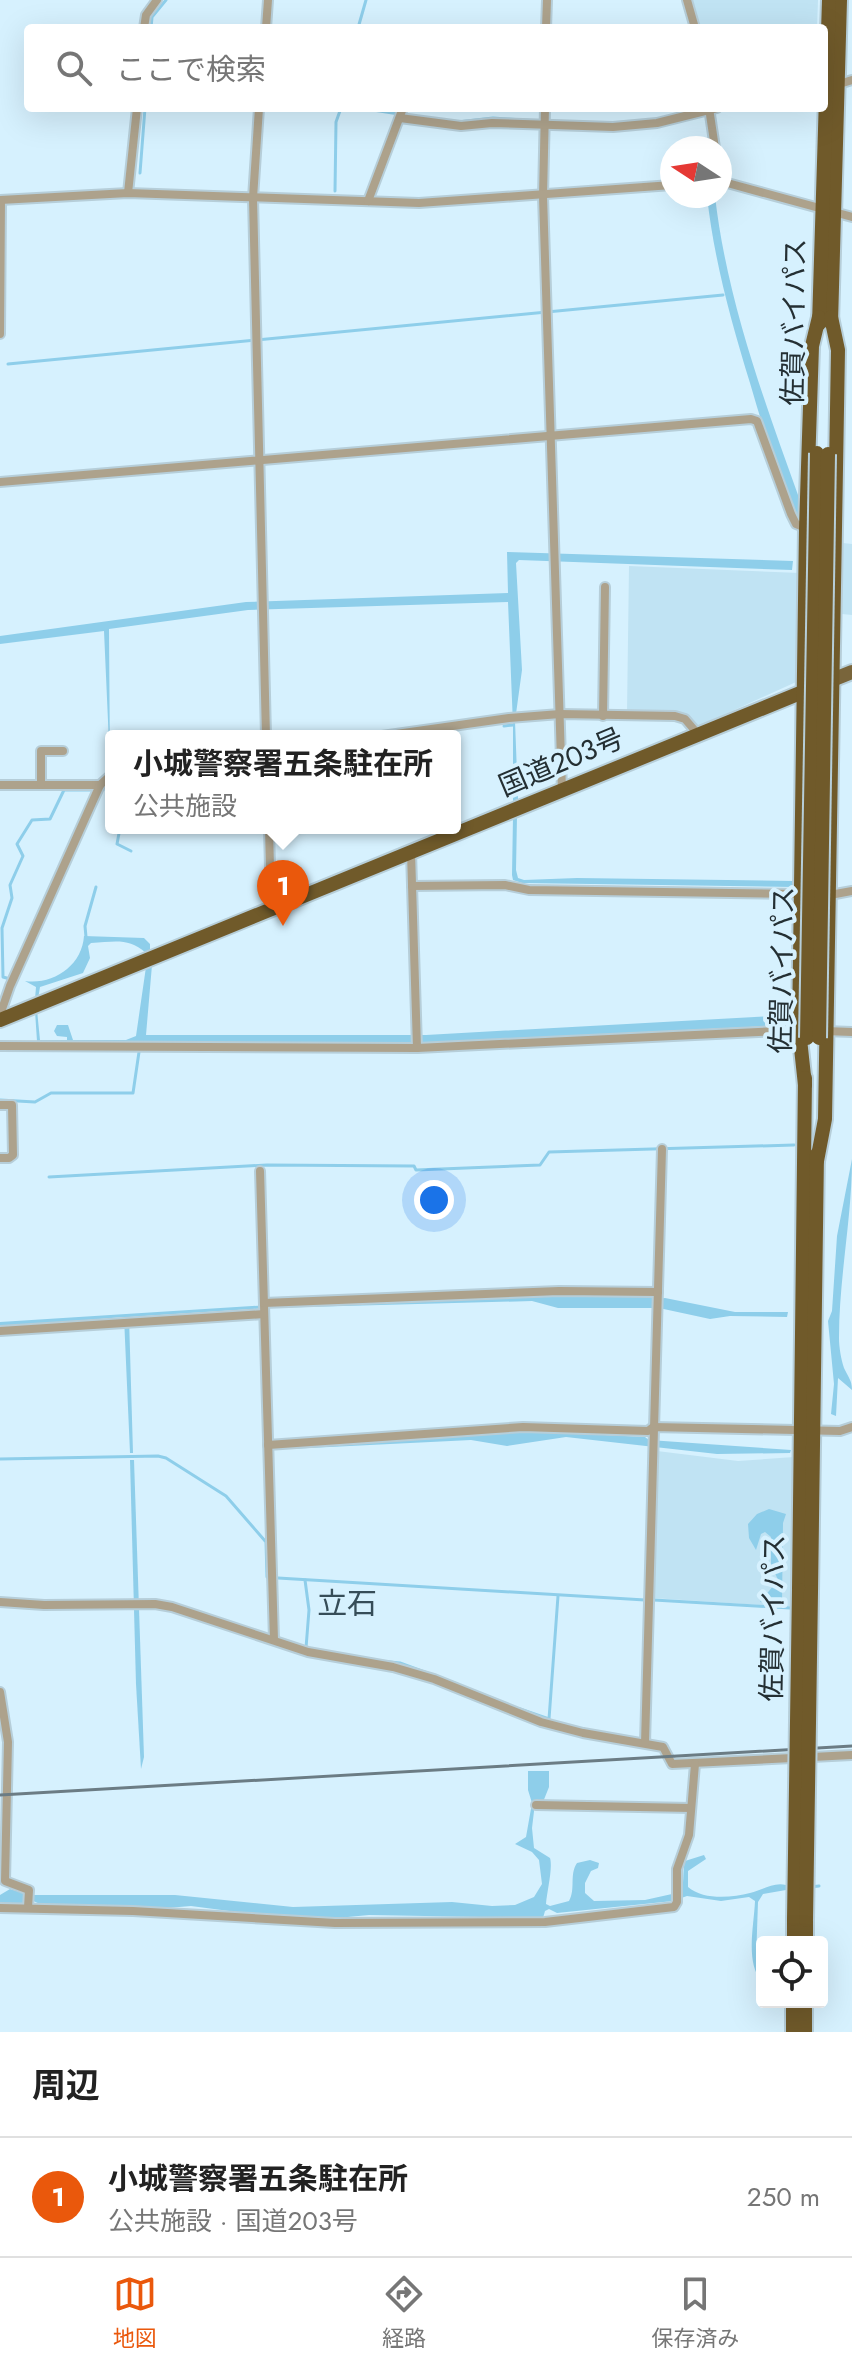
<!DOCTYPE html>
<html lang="ja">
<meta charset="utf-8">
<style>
body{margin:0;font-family:Jost,"Noto Sans JP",sans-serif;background:#f6f6f6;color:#222}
.controls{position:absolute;right:24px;bottom:24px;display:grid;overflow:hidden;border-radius:8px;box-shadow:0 8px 32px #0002}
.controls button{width:72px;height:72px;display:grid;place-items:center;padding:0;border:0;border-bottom:2px solid #e0e0e0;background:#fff;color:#222;font:40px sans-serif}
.compass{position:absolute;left:660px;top:136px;width:72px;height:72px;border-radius:50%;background:#fff;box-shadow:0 8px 32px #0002;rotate:282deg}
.you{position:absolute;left:434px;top:1200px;width:28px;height:28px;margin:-20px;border:6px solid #fff;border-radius:50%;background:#1a73e8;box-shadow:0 0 0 12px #1a73e833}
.badge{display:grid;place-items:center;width:52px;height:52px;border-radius:50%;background:#ea580c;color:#fff;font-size:26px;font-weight:700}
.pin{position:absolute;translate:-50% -66px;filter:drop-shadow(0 2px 4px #0008)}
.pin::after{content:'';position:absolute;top:42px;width:28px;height:24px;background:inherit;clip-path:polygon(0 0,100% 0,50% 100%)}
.popup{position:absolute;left:105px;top:730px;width:356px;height:104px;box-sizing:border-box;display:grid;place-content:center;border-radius:8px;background:#fff;filter:drop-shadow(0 2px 6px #0005);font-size:26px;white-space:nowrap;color:#767676}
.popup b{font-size:30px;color:#222}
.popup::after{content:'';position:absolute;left:50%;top:100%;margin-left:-16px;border:16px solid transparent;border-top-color:#fff}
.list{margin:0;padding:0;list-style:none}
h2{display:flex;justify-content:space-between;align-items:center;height:104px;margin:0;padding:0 32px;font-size:34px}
h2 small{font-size:26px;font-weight:400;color:#767676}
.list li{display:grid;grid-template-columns:52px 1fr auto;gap:24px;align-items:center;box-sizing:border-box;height:120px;padding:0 32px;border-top:2px solid #e0e0e0}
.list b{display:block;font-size:30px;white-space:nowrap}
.list p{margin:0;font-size:26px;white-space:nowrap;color:#767676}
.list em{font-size:26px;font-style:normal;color:#767676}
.icon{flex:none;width:44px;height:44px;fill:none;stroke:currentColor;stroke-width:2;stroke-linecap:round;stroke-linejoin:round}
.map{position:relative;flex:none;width:852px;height:2032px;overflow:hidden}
.search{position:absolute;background:#fff;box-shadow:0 8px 32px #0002;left:24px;right:24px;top:24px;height:88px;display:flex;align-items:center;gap:20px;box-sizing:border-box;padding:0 28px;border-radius:8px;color:#767676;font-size:30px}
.sheet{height:224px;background:#fff}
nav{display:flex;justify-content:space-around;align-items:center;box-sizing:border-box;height:112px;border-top:2px solid #e0e0e0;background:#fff;font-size:22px;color:#767676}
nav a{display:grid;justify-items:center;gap:4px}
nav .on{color:#ea580c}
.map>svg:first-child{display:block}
.built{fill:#c0e3f3}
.water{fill:#8eceea}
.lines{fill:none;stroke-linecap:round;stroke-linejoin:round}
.stream{stroke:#8eceea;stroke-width:3}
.minor-casing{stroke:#b6ced9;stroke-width:12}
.primary-casing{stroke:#b6ced9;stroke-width:18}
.trunk-casing{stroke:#b6ced9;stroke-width:18}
.minor{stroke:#ada28c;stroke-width:8}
.primary{stroke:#79653b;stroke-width:14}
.trunk{stroke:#705a2a;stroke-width:14}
.rail{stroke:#6b7c84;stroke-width:3}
.trunk-bridge-casing{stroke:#b6ced9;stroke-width:18;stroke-linecap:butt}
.trunk-bridge{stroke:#705a2a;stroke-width:14}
.labels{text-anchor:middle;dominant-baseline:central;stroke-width:8;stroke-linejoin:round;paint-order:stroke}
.street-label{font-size:28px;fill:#242f33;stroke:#d6f1fe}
.neighbourhood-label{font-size:30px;fill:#364d58;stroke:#d6f1fe}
</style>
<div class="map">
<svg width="852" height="2032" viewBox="0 0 852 2032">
<rect width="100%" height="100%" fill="#d6f1fe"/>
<g class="built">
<path d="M690,0H818L817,28H697Z"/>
<path d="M843,543L852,544V615L842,614Z"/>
<path d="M629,566L800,573L799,673L796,682L697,727L687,714L673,711L627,712Z"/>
<path d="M657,1451L738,1461L794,1457L791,1607L652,1598Z"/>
</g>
<g class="water">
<path d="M707,196H715C727,300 763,397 798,495V516C777,474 763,428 750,383C731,321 714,260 707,196Z"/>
<path d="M507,552L793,561L792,570L519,560L516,563L522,670L515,721L518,799L513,801V725L508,602L248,610L109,629L110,766L104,631L0,644V636L246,602L508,593Z"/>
<path d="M517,816L516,870L518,878L524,880L577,878L793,881V887L522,883L513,880L512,875L513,817Z"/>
<path d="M84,936L144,938L150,944V950L146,953C128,937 114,942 91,943L88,946L90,958L83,973L40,987L38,999H35L36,987L25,981C53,985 82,966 84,936Z"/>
<path d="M152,965L146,1035H426L789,1015V1025L423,1043L64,1044L37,1041L35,1011L37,1010L40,1040H67V1037L57,1036L54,1031L57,1025H68L73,1040H126L136,1036L146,967Z"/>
<path d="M852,1159C852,1218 839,1277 839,1338C839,1347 841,1359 844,1368C848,1377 852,1380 852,1390L838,1378L836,1416L831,1414L834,1384L828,1321L832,1311L837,1236Z"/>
<path d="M649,1295L653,1299L665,1298L735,1312H788L787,1317L730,1316L710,1319L659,1308H558L532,1301L269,1308L129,1317L133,1453H130L124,1317L0,1327V1322L269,1305L444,1298Z"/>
<path d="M525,1431L645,1437L649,1440L791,1450L790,1453L717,1454L566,1437L507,1446L471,1440L289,1449V1445Z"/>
<path d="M130,1460H134L144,1757L141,1769L136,1684Z"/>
<path d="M769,1509L786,1514L783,1523L782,1603L760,1602L778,1580L771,1564V1537L765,1532L761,1534L756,1550L749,1538L748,1524L757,1514Z"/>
<path d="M528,1771H549V1787L543,1802L535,1803L532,1828L534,1848L550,1858C553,1868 547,1891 546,1904L550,1906L569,1901C576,1889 569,1875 577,1863L590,1860L599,1863L598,1868L591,1871L585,1883V1893L594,1901L645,1900L672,1894L680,1895C685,1886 682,1872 685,1861L704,1855L706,1859L688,1871V1887C703,1900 731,1898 750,1893C763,1890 773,1882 786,1885V1890L763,1894L758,1902L756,1960L762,1982C745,1963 754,1926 755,1901L749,1897L721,1901L687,1896L673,1901L557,1913L549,1909L545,1911L543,1918L369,1915L337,1918L260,1915L191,1906L167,1908L40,1904L31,1900L23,1904L0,1903V1895L10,1889L30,1895H175L293,1907L452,1902L492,1906L515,1905L534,1897L542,1884L539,1860L532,1852L515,1844L526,1837L532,1803L528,1790Z"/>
</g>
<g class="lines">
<g class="stream">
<path d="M151,28L152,17L166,0"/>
<path d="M358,28L366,0"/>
<path d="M373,108V110L399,114"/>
<path d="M458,122L493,118L538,121"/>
<path d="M140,173L145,108"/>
<path d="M335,191L336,122L341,108"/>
<path d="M8,364L723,295"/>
<path d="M504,726L513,725"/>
<path d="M106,790L111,791"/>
<path d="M120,828L117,844L131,851"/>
<path d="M86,937L85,926L96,887"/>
<path d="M10,979L3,977L2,928L12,898L10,885L23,856L17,844L32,820L50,819L64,790H94"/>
<path d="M0,1100L35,1102L51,1093H133L139,1052"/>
<path d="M49,1177L267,1165L414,1166L416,1170L540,1165L549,1152L794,1145"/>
<path d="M0,1459L158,1456L166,1458L226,1496L266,1542L267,1577"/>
<path d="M278,1578L645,1600"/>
<path d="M305,1580L309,1610L306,1648"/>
<path d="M654,1600L790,1608"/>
<path d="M380,1661L400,1663L457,1684"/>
<path d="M520,1709L549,1719L558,1596"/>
<path d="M810,1887L819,1886"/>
</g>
<defs>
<g id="minor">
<path d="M687,0L695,28"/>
<path d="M144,28L146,15L157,0"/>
<path d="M266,28L268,0"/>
<path d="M546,28L547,0"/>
<path d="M836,85L852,80"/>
<path d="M259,108L253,198L266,736"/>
<path d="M545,108L543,196L562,791"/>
<path d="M709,108L715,148"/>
<path d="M400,118L461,126L492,123L613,127L657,123L717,108"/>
<path d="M720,181L852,217"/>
<path d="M128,193L137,108"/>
<path d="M0,200L128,193L419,203L672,185"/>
<path d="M368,201L403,108"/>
<path d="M0,334L1,200"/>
<path d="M0,482L751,419L757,421L791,514L796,524L806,528"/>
<path d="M603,716L605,587"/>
<path d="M382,736L509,718L560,714L675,716L685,719L697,733"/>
<path d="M0,785H100"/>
<path d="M41,785V751H63"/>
<path d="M269,828L271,909"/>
<path d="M411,852L417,1048"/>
<path d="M412,886L505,885L529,890L802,894"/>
<path d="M830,895L852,891"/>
<path d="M0,1015L10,986L100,785L111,775"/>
<path d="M825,1031L852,1032"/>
<path d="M0,1046L417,1048L799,1030"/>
<path d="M0,1105H12L13,1155L9,1158H0"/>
<path d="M260,1171L274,1640"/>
<path d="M264,1303L559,1291L658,1292"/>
<path d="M0,1331L264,1314"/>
<path d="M268,1445L523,1427L648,1431L653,1427L840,1431L852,1427"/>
<path d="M0,1602L44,1605L155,1604L172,1607L308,1652L393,1667L434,1679L541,1722L583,1733L663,1747L672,1764L852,1755"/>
<path d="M0,1692L8,1742L5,1881L29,1890L28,1908"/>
<path d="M645,1743L662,1149"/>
<path d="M536,1805L691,1808"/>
<path d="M0,1908L133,1911L335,1923L545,1922L674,1907L677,1902V1869L689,1835L695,1764"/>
</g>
<path id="primary" d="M832,680L852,672"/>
<g id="trunk">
<path d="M831,323L840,0"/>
<path d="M819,324L829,0"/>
<path d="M0,1020L832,680"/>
<path d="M805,1085L799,1030L806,528L812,346L819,317"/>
<path d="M817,1161L825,1119L838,350L831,317"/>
<path d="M799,1590L805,1078"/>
<path d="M811,1592L817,1154"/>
<path d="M794,1942V1919"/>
<path d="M806,1942V1920"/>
<path d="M793,2032V2002"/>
<path d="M805,2032V2002"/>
</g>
</defs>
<use href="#minor" class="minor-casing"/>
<use href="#primary" class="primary-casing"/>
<use href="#trunk" class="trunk-casing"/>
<use href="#minor" class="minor"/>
<use href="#primary" class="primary"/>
<use href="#trunk" class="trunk"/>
<path class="rail" d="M0,1795L852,1746"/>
<defs>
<g id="trunk-bridge">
<path d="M807,1038L817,453"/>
<path d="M819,1038L828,454"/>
<path d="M794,1919L799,1590"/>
<path d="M806,1920L811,1592"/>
</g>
</defs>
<use href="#trunk-bridge" class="trunk-bridge-casing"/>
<use href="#trunk-bridge" class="trunk-bridge"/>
</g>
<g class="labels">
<g class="street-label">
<text transform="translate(794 322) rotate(-89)">佐賀バイパス</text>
<text transform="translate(561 762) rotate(-23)">国道203号</text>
<text transform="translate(782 970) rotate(-89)">佐賀バイパス</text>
<text transform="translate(773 1618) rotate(-89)">佐賀バイパス</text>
</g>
<g class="neighbourhood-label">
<text x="347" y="1603">立石</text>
</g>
</g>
</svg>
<div class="controls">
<button><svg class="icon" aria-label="locate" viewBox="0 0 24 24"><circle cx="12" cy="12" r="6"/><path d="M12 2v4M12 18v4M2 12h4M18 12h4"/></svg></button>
</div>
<svg class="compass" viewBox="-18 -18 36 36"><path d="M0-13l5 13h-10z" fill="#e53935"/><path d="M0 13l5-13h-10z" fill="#767676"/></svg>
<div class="you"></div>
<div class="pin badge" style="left:283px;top:926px">1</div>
<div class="popup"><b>小城警察署五条駐在所</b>公共施設</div>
<div class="search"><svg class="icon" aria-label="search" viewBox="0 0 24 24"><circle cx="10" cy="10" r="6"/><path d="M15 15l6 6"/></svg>ここで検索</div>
</div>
<section class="sheet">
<h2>周辺<small></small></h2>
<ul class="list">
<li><span class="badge">1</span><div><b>小城警察署五条駐在所</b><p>公共施設 · 国道203号</p></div><em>250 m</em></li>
</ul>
</section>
<nav>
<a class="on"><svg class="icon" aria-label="map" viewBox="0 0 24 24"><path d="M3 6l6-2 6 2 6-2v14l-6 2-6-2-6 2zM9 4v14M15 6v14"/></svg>地図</a>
<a><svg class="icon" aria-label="directions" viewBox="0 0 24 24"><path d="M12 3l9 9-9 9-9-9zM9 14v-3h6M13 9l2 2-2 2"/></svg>経路</a>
<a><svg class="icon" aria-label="saved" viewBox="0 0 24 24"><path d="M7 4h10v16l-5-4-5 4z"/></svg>保存済み</a>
</nav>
